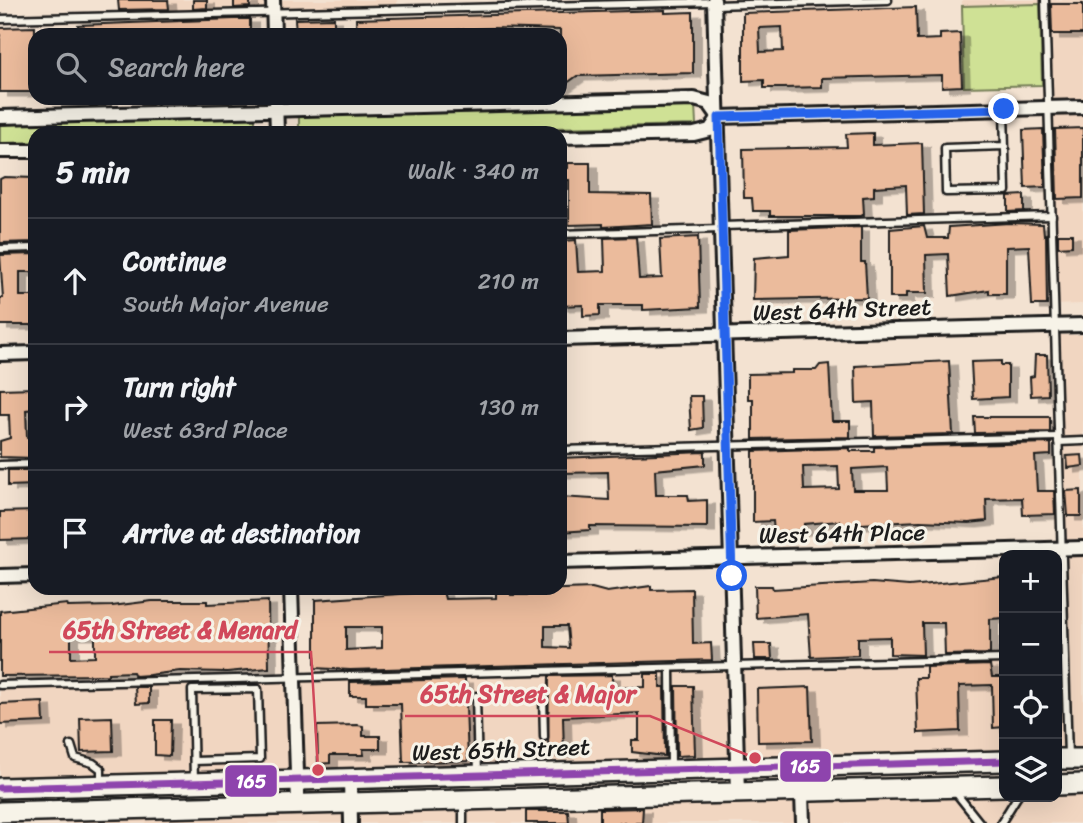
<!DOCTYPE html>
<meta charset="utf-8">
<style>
body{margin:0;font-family:Sriracha,sans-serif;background:#20242c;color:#f1f3f6}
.controls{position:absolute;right:21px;bottom:21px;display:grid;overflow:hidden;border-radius:14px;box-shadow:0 7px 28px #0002}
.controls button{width:63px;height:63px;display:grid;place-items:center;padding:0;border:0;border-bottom:2px solid #363941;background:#171b24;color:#f1f3f6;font:35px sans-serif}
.stop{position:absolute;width:21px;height:21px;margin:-16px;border:5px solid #2563eb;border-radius:50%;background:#fff}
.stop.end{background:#2563eb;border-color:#fff;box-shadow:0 2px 7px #0008}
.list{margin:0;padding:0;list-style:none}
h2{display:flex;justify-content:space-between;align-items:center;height:91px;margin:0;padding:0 28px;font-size:30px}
h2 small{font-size:23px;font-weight:400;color:#9ea1a6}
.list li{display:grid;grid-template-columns:46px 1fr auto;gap:21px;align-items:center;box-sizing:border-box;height:126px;padding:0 28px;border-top:2px solid #363941}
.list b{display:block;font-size:26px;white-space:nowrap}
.list p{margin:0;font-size:23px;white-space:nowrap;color:#9ea1a6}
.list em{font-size:23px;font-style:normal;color:#9ea1a6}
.icon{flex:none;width:38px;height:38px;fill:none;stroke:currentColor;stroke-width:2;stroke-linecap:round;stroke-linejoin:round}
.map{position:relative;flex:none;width:1083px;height:823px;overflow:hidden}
.search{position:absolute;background:#171b24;box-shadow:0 7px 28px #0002;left:28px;top:28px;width:539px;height:77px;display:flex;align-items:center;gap:18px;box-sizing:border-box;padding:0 24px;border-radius:21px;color:#9ea1a6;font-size:26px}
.panel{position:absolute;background:#171b24;box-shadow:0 7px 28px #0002;left:28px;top:126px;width:539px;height:469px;border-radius:21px}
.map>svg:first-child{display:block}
.built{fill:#f1d6c1}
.green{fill:#cfe195;stroke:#767e58;stroke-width:2}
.building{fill:#ebbb9c;stroke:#1c1c1c;stroke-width:2;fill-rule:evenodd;filter:url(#shadow)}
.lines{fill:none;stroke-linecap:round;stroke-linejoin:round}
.lane-casing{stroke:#1c1c1c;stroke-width:11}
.street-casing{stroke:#1c1c1c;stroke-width:18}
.secondary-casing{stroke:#1c1c1c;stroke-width:24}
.lane{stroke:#f7f3e8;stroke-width:6}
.street{stroke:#f7f3e8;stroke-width:12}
.secondary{stroke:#f7f3e8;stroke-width:19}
.bus-1-casing{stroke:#f7f3e8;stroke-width:12}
.bus-1{stroke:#8e44ad;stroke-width:7}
.route{stroke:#2563eb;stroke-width:9}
.labels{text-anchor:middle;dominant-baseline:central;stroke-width:6;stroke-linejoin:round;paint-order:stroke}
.street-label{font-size:23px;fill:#1c1c1c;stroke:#f7f3e8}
.leader{fill:none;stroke:#d1495b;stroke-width:2.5}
.callout-dot{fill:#d1495b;stroke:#f7f3e8;stroke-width:2.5}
.callout-label{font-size:24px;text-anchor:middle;font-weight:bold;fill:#d1495b;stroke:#f7f3e8;stroke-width:6;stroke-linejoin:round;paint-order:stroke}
.line-badge{stroke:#f7f3e8;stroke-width:2.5}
.badge-label{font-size:19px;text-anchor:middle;font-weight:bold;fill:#fff}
</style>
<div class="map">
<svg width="1083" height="823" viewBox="0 0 1083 823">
<defs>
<filter id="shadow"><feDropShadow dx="8" dy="4.5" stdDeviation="0" flood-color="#0004"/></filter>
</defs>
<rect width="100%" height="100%" fill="#f3e2d1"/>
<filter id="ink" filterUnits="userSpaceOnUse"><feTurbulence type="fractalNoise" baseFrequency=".0143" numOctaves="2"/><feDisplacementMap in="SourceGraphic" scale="14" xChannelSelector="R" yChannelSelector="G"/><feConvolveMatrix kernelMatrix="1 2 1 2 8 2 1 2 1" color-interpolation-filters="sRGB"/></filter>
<g filter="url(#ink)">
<g class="built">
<path d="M119,0H397V7L119,14Z"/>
<path d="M526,0H714L526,5Z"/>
<path d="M962,0H1083V304L1049,305L1042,85L964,87Z"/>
<path d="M1050,335H1083V750H1057V653L1060,652Z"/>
<path d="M1004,654V752L0,780V681Z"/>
<path d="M1004,787V797H1057V787H1083V823H0V811Z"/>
</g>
<g class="green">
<path d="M1040,4L1042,85L964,87L962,6Z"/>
<path d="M695,104L696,125L299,133V113Z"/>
<path d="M255,115V133H35V142L0,143V122Z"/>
</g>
<g class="building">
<path d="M118,0H168L169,9L119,10Z"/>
<path d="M193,0H207V8L193,9Z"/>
<path d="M234,0H250V7L234,8Z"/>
<path d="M1051,4H1083V34H1052Z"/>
<path d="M916,7L917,40L940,39V34L960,33L962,86L942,87V75L822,78V87L784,88H764V80L743,81V13ZM782,27L783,51L760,52L759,28Z"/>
<path d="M665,10V13L693,12V73L577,76L560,88V30L493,28L357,35L356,19Z"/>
<path d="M334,18V33L296,34L295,19Z"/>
<path d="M234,19H250V35H78V25Z"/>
<path d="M35,27L34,92H0V28Z"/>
<path d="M1083,128V198L1057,199L1055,129Z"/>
<path d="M1043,129L1045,187L1025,188L1023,130Z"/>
<path d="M873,133V145L922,143L924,214L907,215L906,185L874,187V196L863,197L864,214L861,216H770V211H753L752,198H744L743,149L847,147L846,134Z"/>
<path d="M568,163H590V194L651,195L652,224L603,227V224L569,225V180H562V168H568Z"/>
<path d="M4,177L35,178V242L0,243V179Z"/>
<path d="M1024,195V211L1008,212V196Z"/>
<path d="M1009,223L1043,224L1044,235L1046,234L1047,305H1032L1029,246L1006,247V294H989V290L950,296L948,254L926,255L927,293H906V298H890V229L924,226L927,238H948L949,227Z"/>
<path d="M861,227V262H865L867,298L753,300L754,258L789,255V230Z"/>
<path d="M1058,234H1072V246L1058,247Z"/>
<path d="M636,237L639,279L662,278L660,239L698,237L700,307L643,310V305H600V315L583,316V305L560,306V273H564L562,241L576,240L578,272L605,271L604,238Z"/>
<path d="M35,254V272H20V296H35V325H0V298H3L0,255Z"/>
<path d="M1035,355H1047L1048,395L1031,396L1030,377L1034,376Z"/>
<path d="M949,361L953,434L874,436L873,402L856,403L855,366Z"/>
<path d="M1001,361V365H1008V397L973,399L971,362Z"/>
<path d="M829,364L832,421H850V437L753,439V399H748V374L792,373V370H816L820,365Z"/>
<path d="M35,388V409L26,410L27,437L35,439V458L0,457V441L10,438L9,415H0V389Z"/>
<path d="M689,396H702L703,428L691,430Z"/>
<path d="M974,417H1050V432L975,433Z"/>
<path d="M1051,443V455L1035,456L1037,491H1054L1055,514L1023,515L1022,498L986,499L987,521L969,523L920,521L840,525L839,521L804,524V530L774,533L773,521L753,522V451L850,448V451H874V447ZM838,466L839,489L804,490L803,467ZM887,467L888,490H853L852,469Z"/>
<path d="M705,452V465L655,470L656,495H688L689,501L707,500V527L590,526V530L560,532V497L609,500L608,472L560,473V458Z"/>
<path d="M1082,455L1083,466L1068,468L1067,456Z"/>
<path d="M8,470H35V485L8,486Z"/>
<path d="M1081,490V516H1068L1066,491Z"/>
<path d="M35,511V539L0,540V512Z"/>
<path d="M1003,577L1004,618L990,619V654L945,655L944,623H922L923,655L890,654V637L858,638V655L811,657L808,614L756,618L755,586H772L773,589L872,583L909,586Z"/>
<path d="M651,586V590L692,589L693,644L711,643L712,660L350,670L315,668V600L443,591L445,599L496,598V589H511V595H534L536,590L592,588L607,592ZM545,626H567L569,648L545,647ZM346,627H382V648L346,650Z"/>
<path d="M152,601H207V604L268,601L269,668L227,672L180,671L149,675L135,676L133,672L108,673V675L0,676V611L67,604L68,607L112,606ZM71,635H95V657L71,658Z"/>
<path d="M754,644H771L772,659H755Z"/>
<path d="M990,665L992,677H1004V727L993,728L992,685L959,686L960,731L918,733L916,678H926V667Z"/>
<path d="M645,674H660V687H664L665,756L632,752V740H639V713L563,717L564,753H548L549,676L612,675V688L645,687Z"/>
<path d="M465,679L468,761L403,762L401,704H366V696H350V682Z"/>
<path d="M676,686H693L695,755L677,756Z"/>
<path d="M135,687H149V703L136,704Z"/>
<path d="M810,687L812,741L758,742L757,689Z"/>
<path d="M43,702L44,722L0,724V704Z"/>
<path d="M112,717L113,751L81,752L80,718Z"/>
<path d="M155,720H171L170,756L155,755Z"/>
<path d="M357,725L363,726V736H380V749H363L364,755H330V763L318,764L317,726Z"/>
<path d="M643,808L642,823H600V809Z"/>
<path d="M526,811H568L569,823H526Z"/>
</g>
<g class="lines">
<defs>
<g id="lane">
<path d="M1045,0L1068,757"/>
<path d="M715,5L888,0"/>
<path d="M0,19L714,2"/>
<path d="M1004,109L1006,191L946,192L945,148L1005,146"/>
<path d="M722,226L1052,216"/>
<path d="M560,234L720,229"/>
<path d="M0,249L35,248"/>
<path d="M1058,442L1083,441"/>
<path d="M560,450L1058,437"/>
<path d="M0,465L35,464"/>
<path d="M670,668L671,768"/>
<path d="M0,685L1004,659"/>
<path d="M71,745L75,758L93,763L101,769V784"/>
<path d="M194,761L260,759L258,689L192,690L194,781"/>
<path d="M478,773L476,696L543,695L544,737"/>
<path d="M956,793L980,823"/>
<path d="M463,804V823"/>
<path d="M1001,823L1017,797"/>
</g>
<g id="street">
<path d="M273,0L274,35"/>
<path d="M714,0L738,793"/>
<path d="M276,98L277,133"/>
<path d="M0,117L694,99L709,103L719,117"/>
<path d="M719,117L1083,107"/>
<path d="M560,137L694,134L710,130L719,117"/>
<path d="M0,151H35"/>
<path d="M560,339L1083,325"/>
<path d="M0,354L35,353"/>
<path d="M560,562L1083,548"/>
<path d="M0,576L35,575"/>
<path d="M291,588L298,804"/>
<path d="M801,766L803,823"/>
<path d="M350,779L351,823"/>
</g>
<g id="secondary">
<path d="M1057,759H1083"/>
<path d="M1057,785L1083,784"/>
<path d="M0,788L1004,761"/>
<path d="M0,812L1004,786"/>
</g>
</defs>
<use href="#lane" class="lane-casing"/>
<use href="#street" class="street-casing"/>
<use href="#secondary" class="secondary-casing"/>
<use href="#lane" class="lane"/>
<use href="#street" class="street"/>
<use href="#secondary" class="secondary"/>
<defs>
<path id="bus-1" d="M0,788L1004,761"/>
</defs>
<use href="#bus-1" class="bus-1-casing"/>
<use href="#bus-1" class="bus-1"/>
</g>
</g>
<g class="lines" filter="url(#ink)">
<path class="route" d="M732,576L719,117L1004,109"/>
</g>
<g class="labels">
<g class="street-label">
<text transform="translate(842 310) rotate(-2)">West 64th Street</text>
<text transform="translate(842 534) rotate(-1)">West 64th Place</text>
<text transform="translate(501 750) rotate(-2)">West 65th Street</text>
</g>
</g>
<path class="leader" d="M318 770L311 652H49M755 758L650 716H405"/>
<g class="callout-dot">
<circle cx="318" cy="770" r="7"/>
<circle cx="755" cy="758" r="7"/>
</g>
<g class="callout-label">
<text x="180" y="638">65th Street &amp; Menard</text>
<text x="528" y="702">65th Street &amp; Major</text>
</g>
<g class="line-badge">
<rect x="779" y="750" width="53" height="33" rx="7" fill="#8e44ad"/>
<rect x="224" y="764" width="54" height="34" rx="7" fill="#8e44ad"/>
</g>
<g class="badge-label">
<text x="805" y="773">165</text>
<text x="251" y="788">165</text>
</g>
</svg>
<div class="controls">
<button>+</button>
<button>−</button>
<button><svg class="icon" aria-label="locate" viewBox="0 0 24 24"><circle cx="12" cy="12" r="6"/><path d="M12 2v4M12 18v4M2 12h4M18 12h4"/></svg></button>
<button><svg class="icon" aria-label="layers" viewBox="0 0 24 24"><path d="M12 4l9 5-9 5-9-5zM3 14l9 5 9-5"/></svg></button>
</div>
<div class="stop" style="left:732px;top:576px"></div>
<div class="stop end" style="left:1004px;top:109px"></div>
<div class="search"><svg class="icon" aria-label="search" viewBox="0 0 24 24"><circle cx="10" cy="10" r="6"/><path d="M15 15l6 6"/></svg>Search here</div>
<section class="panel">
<h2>5 min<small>Walk · 340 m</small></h2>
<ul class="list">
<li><svg class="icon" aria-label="ahead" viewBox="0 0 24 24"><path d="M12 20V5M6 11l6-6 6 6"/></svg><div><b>Continue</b><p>South Major Avenue</p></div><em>210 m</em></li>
<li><svg class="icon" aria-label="right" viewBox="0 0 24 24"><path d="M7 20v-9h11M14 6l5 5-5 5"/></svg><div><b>Turn right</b><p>West 63rd Place</p></div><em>130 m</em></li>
<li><svg class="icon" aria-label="arrive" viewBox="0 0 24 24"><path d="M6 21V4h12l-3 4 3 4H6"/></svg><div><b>Arrive at destination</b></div></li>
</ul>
</section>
</div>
